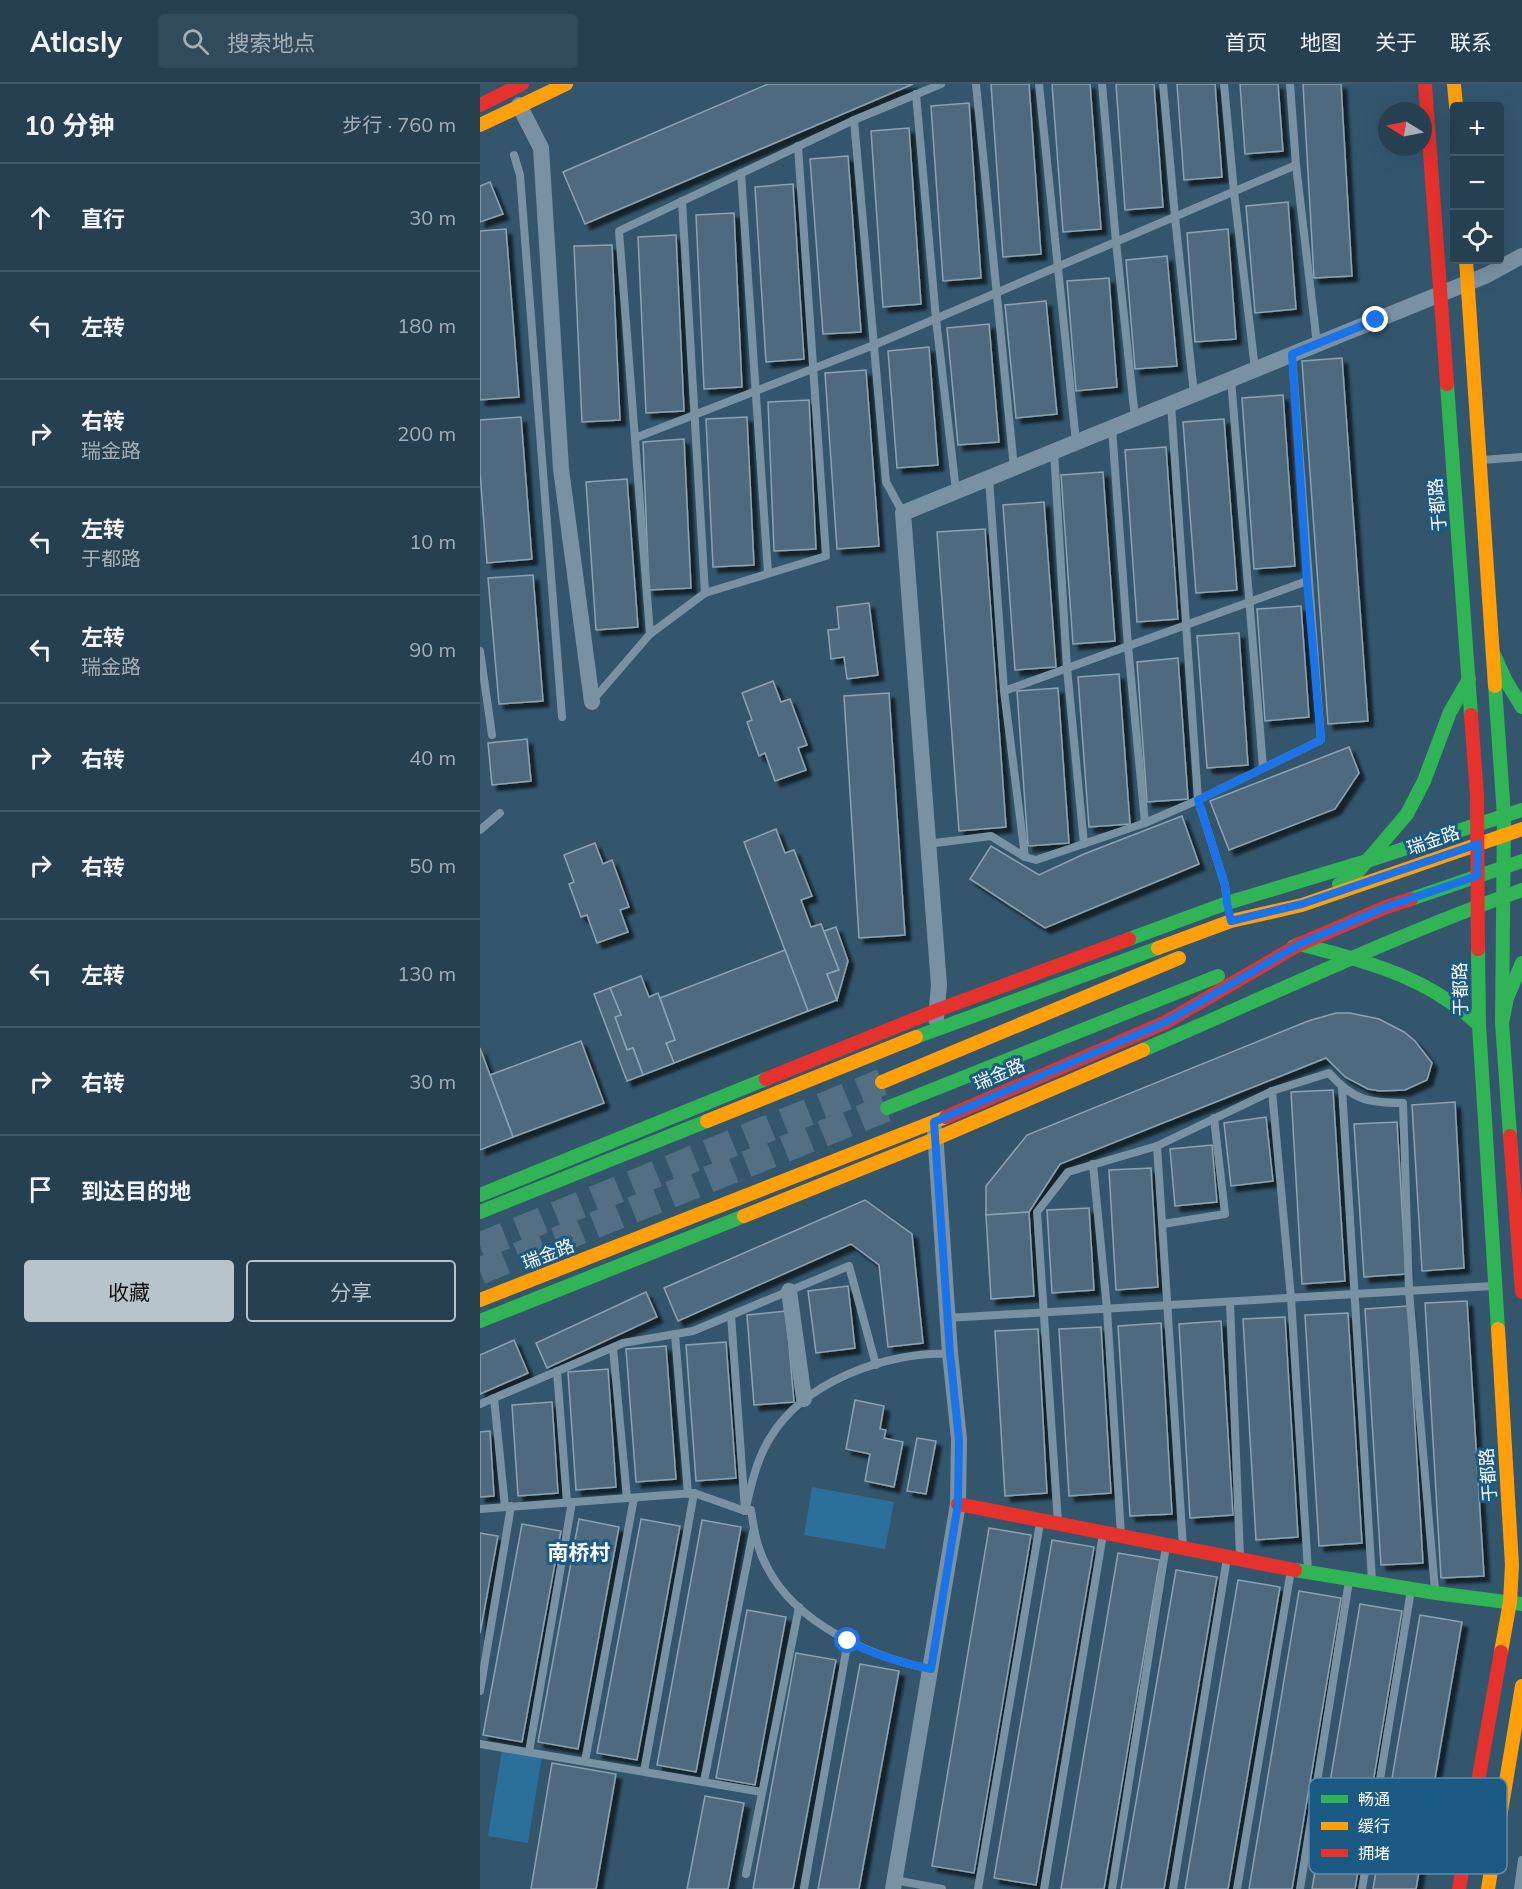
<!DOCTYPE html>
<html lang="zh">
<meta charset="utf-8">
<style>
body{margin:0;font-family:Mulish,"Noto Sans SC",sans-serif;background:#324b5c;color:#f1f3f6}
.controls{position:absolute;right:18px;top:18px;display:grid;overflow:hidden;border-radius:6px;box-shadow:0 6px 24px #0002}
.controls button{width:54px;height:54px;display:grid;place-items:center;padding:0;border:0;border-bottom:2px solid #425969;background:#264052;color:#f1f3f6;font:30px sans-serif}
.compass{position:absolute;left:898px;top:18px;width:54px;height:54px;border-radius:50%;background:#264052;box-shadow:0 6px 24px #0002;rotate:280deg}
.stop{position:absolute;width:18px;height:18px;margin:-14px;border:4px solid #1a73e8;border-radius:50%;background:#fff}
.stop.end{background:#1a73e8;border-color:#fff;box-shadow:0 2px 6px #0008}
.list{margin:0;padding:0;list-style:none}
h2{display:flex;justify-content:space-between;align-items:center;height:78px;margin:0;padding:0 24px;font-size:26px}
h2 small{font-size:20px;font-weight:400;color:#a4afb8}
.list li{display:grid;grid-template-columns:39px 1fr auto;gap:18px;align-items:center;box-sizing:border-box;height:108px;padding:0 24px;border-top:2px solid #425969}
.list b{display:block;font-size:22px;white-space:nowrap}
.list p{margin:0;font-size:20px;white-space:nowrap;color:#a4afb8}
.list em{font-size:20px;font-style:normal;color:#a4afb8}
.actions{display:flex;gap:12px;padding:18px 24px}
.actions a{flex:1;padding:14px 0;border:2px solid #b8c4cc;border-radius:6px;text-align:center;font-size:21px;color:#b8c4cc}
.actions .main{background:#b8c4cc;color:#111}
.icon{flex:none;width:33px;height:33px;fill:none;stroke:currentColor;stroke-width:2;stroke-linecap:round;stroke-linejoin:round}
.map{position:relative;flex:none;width:1042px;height:1805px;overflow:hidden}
header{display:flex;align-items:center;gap:36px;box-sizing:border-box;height:84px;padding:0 30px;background:#264052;border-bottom:2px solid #425969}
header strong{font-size:28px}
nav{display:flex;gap:33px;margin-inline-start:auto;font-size:21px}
.search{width:420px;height:54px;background:#324b5c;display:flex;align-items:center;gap:15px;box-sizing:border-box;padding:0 21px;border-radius:6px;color:#a4afb8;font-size:22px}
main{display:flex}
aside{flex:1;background:#264052}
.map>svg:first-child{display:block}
.green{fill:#2b6f9b}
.building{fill:#4f6b7e;stroke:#8da2b1;stroke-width:1.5;filter:url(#shadow)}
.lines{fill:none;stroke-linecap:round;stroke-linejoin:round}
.primary-tunnel{stroke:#526f83;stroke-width:27;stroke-dasharray:27 14;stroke-linecap:butt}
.lane{stroke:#7992a3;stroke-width:8}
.street{stroke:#7992a3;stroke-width:16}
.fast{stroke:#30b455;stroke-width:14}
.slow{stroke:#ff9f0a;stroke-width:14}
.jam{stroke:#e5322d;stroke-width:14}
.route{stroke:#1a73e8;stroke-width:8}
.labels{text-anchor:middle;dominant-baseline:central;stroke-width:6;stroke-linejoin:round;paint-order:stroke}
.street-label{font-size:18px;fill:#fff;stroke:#1b5a85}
.quarter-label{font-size:21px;font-weight:bold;fill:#fff;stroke:#1b5a85}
.key{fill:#1b5a85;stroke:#5f8caa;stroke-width:1.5}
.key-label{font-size:16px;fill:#fff}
</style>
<header>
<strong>Atlasly</strong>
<div class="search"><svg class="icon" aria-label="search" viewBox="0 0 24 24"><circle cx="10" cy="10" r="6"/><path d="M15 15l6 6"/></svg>搜索地点</div>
<nav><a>首页</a><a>地图</a><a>关于</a><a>联系</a></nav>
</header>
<main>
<aside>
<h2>10 分钟<small>步行 · 760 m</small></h2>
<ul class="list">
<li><svg class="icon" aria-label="ahead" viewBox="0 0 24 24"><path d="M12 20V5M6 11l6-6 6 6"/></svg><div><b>直行</b></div><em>30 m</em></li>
<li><svg class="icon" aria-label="left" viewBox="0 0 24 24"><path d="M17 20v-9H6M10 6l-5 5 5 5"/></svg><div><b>左转</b></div><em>180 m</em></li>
<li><svg class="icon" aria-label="right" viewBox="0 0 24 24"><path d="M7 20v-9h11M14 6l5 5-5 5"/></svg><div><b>右转</b><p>瑞金路</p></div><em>200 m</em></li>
<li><svg class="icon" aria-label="left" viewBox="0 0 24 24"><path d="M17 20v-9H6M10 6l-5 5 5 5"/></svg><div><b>左转</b><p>于都路</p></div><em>10 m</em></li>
<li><svg class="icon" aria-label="left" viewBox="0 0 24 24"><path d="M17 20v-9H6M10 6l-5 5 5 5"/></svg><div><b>左转</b><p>瑞金路</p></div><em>90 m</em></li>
<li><svg class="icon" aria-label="right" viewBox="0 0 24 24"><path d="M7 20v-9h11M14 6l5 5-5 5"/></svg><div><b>右转</b></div><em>40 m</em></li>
<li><svg class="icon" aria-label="right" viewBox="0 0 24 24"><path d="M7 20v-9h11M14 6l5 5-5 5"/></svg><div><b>右转</b></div><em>50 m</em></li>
<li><svg class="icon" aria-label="left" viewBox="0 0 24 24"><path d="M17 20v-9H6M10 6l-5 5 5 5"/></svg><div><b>左转</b></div><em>130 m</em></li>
<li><svg class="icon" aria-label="right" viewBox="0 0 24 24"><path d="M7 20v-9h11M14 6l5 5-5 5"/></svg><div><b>右转</b></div><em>30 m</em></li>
<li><svg class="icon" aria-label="arrive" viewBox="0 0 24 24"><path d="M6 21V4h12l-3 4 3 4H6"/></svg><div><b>到达目的地</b></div></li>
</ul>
<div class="actions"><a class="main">收藏</a><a>分享</a></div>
</aside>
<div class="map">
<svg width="1042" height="1805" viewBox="0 0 1042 1805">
<defs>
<filter id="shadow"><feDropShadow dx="5.5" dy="5.5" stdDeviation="1.5" flood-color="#0009"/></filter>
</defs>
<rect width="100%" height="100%" fill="#33566d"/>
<g class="green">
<path d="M332,1403L414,1418L405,1465L324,1451Z"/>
<path d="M22,1666L62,1672L48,1759L8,1752Z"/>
</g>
<g class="building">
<path d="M288,0H433L105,140L83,88Z"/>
<path d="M511,0H549L561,170L523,173Z"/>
<path d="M572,0H610L621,145L583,148Z"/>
<path d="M636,0H674L683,123L645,126Z"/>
<path d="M697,0H735L742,93L704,96Z"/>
<path d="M760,0H798L803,67L765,70Z"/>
<path d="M823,0H861L872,192L834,194Z"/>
<path d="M489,19L501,194L463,197L451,22Z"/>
<path d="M429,44L441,220L403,223L391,47Z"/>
<path d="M368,72L381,248L343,250L330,75Z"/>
<path d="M10,98L23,130L0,138V102Z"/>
<path d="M313,100L324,275L286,278L275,103Z"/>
<path d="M808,118L816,225L775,229L766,122Z"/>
<path d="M254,129L262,303L224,305L216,131Z"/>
<path d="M26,145L39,313L0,316V147Z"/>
<path d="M748,145L756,255L715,258L707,149Z"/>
<path d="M196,151L204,327L166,329L158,153Z"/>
<path d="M132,161L140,336L102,338L94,162Z"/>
<path d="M687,172L697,282L655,285L646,176Z"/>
<path d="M629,194L637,303L596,307L587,197Z"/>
<path d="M566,217L577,330L536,334L525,221Z"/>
<path d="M509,240L519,358L478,361L467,244Z"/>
<path d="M449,263L458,381L417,384L408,267Z"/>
<path d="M862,274L888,637L848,640L822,277Z"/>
<path d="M386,286L399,462L357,465L345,289Z"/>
<path d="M803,311L815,482L774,485L762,314Z"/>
<path d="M329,316L336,465L294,467L288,318Z"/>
<path d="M41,333L52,475L7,479L0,388V336Z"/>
<path d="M267,333L274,481L233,483L226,335Z"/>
<path d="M744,335L757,506L716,509L703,338Z"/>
<path d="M204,355L211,504L169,506L163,358Z"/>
<path d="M686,363L698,535L657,538L645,366Z"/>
<path d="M623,388L635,557L593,560L581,391Z"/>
<path d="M147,395L158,543L116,546L106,398Z"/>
<path d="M564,418L576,583L535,586L523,421Z"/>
<path d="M505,445L526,743L479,747L457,448Z"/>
<path d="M53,491L63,617L19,620L8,494Z"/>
<path d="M389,519L398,591L367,595L364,573L351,575L348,546L359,545L357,523Z"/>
<path d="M821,522L829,633L785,637L777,525Z"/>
<path d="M759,549L768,681L727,684L717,552Z"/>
<path d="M698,574L708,715L667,718L657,578Z"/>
<path d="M639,590L650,740L609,743L598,593Z"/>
<path d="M293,597L301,618L310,615L327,661L318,664L326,686L295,697L285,669L279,672L267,638L272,636L262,609Z"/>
<path d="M578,604L589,759L548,762L537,607Z"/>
<path d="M409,609L425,851L379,854L364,612Z"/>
<path d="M47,655L51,697L12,701L8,659Z"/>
<path d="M869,663L879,689L855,725L749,766L730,717Z"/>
<path d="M702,732L719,780L565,844L490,795L511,762L559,791L604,770Z"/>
<path d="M296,745L305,769L314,766L332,812L321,816L331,843L341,840L359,886L347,890L357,916L328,927L264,758Z"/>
<path d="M115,759L123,780L132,776L149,823L140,826L148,848L117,859L107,831L101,833L89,800L94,798L84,771Z"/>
<path d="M356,843L368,877L357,916L347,890L359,886L344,847Z"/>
<path d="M305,866L328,927L194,979L186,959L195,956L180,914Z"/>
<path d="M161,892L169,913L178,909L195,956L186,959L194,979L163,991L153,964L147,966L135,933L141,931L130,904Z"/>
<path d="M130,904L141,931L135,933L147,966L153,964L163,991L147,997L114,910Z"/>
<path d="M856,929H870L899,935L924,948L935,957L952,979L947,996L925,1006L900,1007L888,1005L865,993L846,974L580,1080L549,1128L506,1131V1102L547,1051L828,937Z"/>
<path d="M101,957L124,1019L33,1053L10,991Z"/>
<path d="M0,964L33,1053L0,1066Z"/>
<path d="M853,1006L865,1197L822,1200L811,1008Z"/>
<path d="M975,1018L984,1184L942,1187L932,1021Z"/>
<path d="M786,1033L793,1097L751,1102L744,1039Z"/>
<path d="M917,1038L926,1190L884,1193L874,1040Z"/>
<path d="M732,1061L737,1118L695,1122L690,1065Z"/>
<path d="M671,1084L678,1203L636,1206L629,1086Z"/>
<path d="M385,1116L432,1150L443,1259L408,1263L399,1181L371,1160L198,1237L184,1204Z"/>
<path d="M609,1124L614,1206L572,1209L567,1126Z"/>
<path d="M549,1128L554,1212L511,1215L506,1131Z"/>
<path d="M368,1202L375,1264L336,1269L328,1207Z"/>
<path d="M166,1208L177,1233L67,1284L56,1259Z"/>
<path d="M987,1217L1004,1492L961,1494L945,1219Z"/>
<path d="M928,1222L943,1479L901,1481L885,1225Z"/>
<path d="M306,1227L314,1318L274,1321L267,1231Z"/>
<path d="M868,1229L882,1459L839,1462L825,1231Z"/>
<path d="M805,1233L818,1453L776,1456L763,1235Z"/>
<path d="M741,1237L753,1431L710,1434L699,1240Z"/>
<path d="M681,1239L692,1430L650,1432L638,1242Z"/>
<path d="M621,1243L631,1409L589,1412L579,1245Z"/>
<path d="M558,1245L567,1409L525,1412L515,1247Z"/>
<path d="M34,1256L48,1289L0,1310V1271Z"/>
<path d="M246,1258L256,1394L216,1397L206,1261Z"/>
<path d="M186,1262L196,1395L156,1398L146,1265Z"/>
<path d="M128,1285L136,1403L96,1406L88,1288Z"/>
<path d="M375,1316L404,1322L400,1345L406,1346L404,1354L423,1358L414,1403L385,1397L390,1370L366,1365Z"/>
<path d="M72,1318L78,1409L38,1412L32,1321Z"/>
<path d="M10,1347L14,1412L0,1413V1348Z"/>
<path d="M437,1354L456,1357L446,1410L427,1407Z"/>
<path d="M99,1435L139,1443L98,1665L58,1658Z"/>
<path d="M161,1435L200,1442L157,1676L117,1669Z"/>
<path d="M222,1436L261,1443L216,1688L177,1681Z"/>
<path d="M42,1440L81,1447L42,1658L3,1651Z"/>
<path d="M509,1444L551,1451L494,1789L452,1782Z"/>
<path d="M0,1449L18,1452L0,1549Z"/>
<path d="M572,1456L614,1463L556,1801L514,1794Z"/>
<path d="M638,1469L680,1476L624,1805H581Z"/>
<path d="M696,1486L737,1493L684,1805H641Z"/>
<path d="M758,1496L800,1503L748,1805H705Z"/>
<path d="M819,1507L861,1514L812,1805H769Z"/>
<path d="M880,1520L922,1527L875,1805H832Z"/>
<path d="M267,1526L306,1533L275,1701L236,1694Z"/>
<path d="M940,1531L982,1538L936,1805H893Z"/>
<path d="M316,1569L356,1576L313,1805H273Z"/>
<path d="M380,1580L419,1587L379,1805H338Z"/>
<path d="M72,1679L136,1690L116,1805H51Z"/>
<path d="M225,1712L264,1719L248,1805H207Z"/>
</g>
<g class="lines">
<g class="primary-tunnel">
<path d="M0,1162L402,998"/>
<path d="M0,1187L407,1024"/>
</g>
<g class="lane">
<path d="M496,0L534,384"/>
<path d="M559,0L596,358"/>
<path d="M622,0L636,158L655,334"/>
<path d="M683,0L695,133L714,310"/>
<path d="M744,0L754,108L775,285"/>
<path d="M810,0L816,81L837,260"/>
<path d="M436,10L456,235L476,407"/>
<path d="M374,36L406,398L423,429"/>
<path d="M34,71L40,91L82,633"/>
<path d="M261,89L288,489"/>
<path d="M202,117L225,509"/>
<path d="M751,295L783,683"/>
<path d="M691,320L718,716L745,801L747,818"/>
<path d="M632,344L648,562L665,739"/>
<path d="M155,354L394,261L816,81"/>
<path d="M574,367L587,584L604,760"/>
<path d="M1002,376L1042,373"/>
<path d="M509,394L524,607L545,773"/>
<path d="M170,550L139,147L374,36L461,0"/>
<path d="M0,567L12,651"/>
<path d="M524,607L827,497"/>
<path d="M113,616L170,550L225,509L346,472L318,62"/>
<path d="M0,746L20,729"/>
<path d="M447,760L511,752L545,773L556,776L665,739L718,716L841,656L812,270"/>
<path d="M862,1004L892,1497"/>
<path d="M792,1007L811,1214L828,1487"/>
<path d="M677,1062L703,1463"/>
<path d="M613,1080L627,1225L641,1451"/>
<path d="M683,1140L745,1130L734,1034"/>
<path d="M750,1219L760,1473"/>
<path d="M467,1234L1012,1202"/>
<path d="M195,1250L208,1410"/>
<path d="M133,1264L147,1414"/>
<path d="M77,1287L87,1419"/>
<path d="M14,1314L25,1423"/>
<path d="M0,1320L143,1259L213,1247L369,1182L396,1281"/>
<path d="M0,1425L214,1409L265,1427L251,1231"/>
<path d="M578,1439L557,1128L588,1088L677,1062L792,1007L849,989C873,1016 888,1019 923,1019L929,1207L955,1506"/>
<path d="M451,1585C391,1573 316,1540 287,1483C277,1465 274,1446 271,1426L265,1427C271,1403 276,1376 290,1354C323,1298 407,1267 470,1270"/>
<path d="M0,1607L31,1422"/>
<path d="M0,1660L282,1708"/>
<path d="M49,1668L92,1418"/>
<path d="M105,1677L154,1414"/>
<path d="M164,1687L214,1409"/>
<path d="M224,1697L273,1448"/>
<path d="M266,1790L319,1523"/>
<path d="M415,1796L462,1805"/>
<path d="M324,1804L368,1556"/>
<path d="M498,1805L560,1439"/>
<path d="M564,1805L623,1450"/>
<path d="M632,1805L686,1462"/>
<path d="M693,1805L747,1474"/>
<path d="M757,1805L811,1486"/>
<path d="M820,1805L869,1497"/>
<path d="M882,1805L931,1506"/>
<path d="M1038,1805L1042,1776"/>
</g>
<g class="street">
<path d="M39,21L61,64L81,385L112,618"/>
<path d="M456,935L459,901L423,429L1007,191L1042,172"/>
<path d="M309,1207L324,1315"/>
<path d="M413,1805L478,1420L479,1355L470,1269L455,1047"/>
</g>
<g class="fast">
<path d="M967,300L991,631"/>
<path d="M1014,571L1026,597L1042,623"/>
<path d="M1015,602L1024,732L1022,939L1030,1052"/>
<path d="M859,800L875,791L927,730L944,697L970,628L989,595"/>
<path d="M931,815L1042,777"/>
<path d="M649,855L747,819L890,776L1042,726"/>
<path d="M813,863L820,860C889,879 945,891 999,941"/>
<path d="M998,865L999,941L1018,1245"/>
<path d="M1022,939L1027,914L1042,879"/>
<path d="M436,953L678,864"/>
<path d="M663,966C789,912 913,852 1042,806"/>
<path d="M407,1024L738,892"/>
<path d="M0,1111L286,995"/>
<path d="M0,1128L227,1037"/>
<path d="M0,1237L264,1132"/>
<path d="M815,1486L956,1509L1042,1520"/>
</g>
<g class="slow">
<path d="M974,0L976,22"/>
<path d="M0,41L86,0"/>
<path d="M986,176L1015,602"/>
<path d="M678,864L751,837L822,821L1042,745"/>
<path d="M402,998L699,874"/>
<path d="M227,1037L436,953"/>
<path d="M264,1132L455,1055L663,966"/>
<path d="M0,1216L466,1033"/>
<path d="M1018,1245L1032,1481L1030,1518L1021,1568"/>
<path d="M1008,1805L1042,1602"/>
</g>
<g class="jam">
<path d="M945,0L967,300"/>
<path d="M0,21L42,0"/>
<path d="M991,631L997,712L998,865"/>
<path d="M286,995L455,927L649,855"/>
<path d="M466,1033L686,938L820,860L906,823L931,815"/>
<path d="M1030,1052L1042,1208"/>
<path d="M478,1420L815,1486"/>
<path d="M979,1805L1021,1568"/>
</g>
</g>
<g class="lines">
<path class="route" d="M368,1557C394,1571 422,1579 451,1585L478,1420L479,1356L470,1269L454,1038L686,938L820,860L906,823L997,792L998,760L822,820L751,837L747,819L745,801L718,716L841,656L827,497L812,270L896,236"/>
</g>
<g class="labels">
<g class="street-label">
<text transform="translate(957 421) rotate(-95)">于都路</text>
<text transform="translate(953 756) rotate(-19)">瑞金路</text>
<text transform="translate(980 905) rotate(-91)">于都路</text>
<text transform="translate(519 990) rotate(-23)">瑞金路</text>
<text transform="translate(68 1170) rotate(-21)">瑞金路</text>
<text transform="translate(1008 1391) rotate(-94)">于都路</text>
</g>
<g class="quarter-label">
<text x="99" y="1468">南桥村</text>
</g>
</g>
<rect x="829" y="1694" width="198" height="96" rx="9" class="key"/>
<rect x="841" y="1711" width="27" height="8" fill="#30b455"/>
<rect x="841" y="1738" width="27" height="8" fill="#ff9f0a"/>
<rect x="841" y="1765" width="27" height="8" fill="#e5322d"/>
<g class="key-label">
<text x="878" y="1721">畅通</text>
<text x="878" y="1748">缓行</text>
<text x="878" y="1775">拥堵</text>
</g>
</svg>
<div class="controls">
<button>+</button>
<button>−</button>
<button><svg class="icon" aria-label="locate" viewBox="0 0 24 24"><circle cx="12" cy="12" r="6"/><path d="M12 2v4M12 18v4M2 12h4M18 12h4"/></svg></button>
</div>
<svg class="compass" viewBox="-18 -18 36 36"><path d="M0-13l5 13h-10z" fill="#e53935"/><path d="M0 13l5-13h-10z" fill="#a4afb8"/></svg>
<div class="stop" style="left:368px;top:1557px"></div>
<div class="stop end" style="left:896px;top:236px"></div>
</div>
</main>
